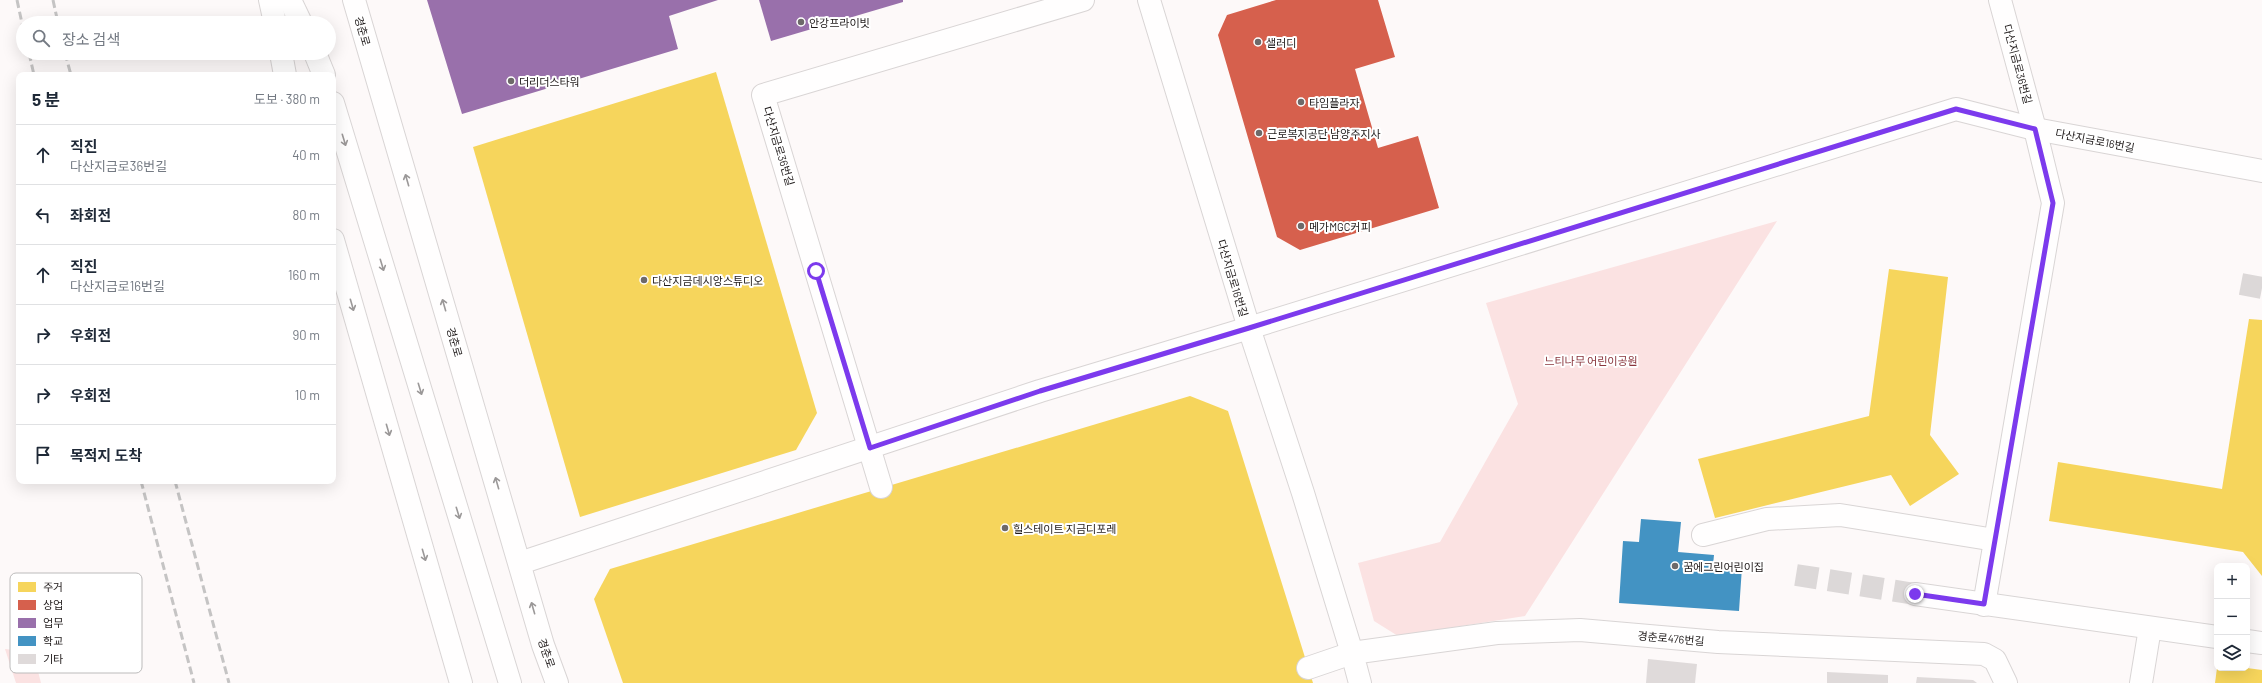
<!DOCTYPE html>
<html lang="ko">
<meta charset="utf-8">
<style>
body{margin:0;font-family:Barlow,"Noto Sans KR",sans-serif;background:#f6f6f7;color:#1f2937}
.controls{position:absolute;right:12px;bottom:12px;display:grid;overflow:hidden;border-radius:8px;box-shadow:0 4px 16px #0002}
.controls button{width:36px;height:36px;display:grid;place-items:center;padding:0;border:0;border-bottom:1px solid #e0e1e3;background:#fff;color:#1f2937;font:20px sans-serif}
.stop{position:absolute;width:12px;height:12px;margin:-9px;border:3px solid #7c3aed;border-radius:50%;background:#fff}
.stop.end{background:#7c3aed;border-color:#fff;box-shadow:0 1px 4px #0008}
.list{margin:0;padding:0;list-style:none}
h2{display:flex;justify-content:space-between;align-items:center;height:52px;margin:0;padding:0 16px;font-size:17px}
h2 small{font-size:13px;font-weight:400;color:#747a83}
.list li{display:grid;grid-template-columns:26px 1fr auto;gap:12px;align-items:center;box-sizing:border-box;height:60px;padding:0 16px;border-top:1px solid #e0e1e3}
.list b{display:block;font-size:15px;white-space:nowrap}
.list p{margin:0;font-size:13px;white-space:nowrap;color:#747a83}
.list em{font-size:13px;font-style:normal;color:#747a83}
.icon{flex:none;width:22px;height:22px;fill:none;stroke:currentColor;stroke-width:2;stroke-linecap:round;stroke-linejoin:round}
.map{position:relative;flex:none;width:2262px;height:683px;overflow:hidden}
.search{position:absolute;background:#fff;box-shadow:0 4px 16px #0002;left:16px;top:16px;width:320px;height:44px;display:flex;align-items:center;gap:10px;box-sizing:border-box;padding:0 14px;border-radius:22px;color:#747a83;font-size:15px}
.panel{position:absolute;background:#fff;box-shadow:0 4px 16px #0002;left:16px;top:72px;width:320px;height:412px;border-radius:8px}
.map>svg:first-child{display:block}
.green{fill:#fbe2e2}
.homes{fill:#f6d55c}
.shops{fill:#d6604d}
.offices{fill:#9970ab}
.schools{fill:#4393c3}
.building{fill:#dfdada}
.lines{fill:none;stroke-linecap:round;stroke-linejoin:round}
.minor-tunnel{stroke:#dcd8d8;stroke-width:22;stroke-dasharray:22 11;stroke-linecap:butt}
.minor-casing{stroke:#d9d5d5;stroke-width:24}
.major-casing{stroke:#d9d5d5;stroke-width:24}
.minor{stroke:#fffefe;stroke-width:22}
.major{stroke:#fffefe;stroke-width:22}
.rail{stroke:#c5c4c4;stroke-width:3;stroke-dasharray:8 4;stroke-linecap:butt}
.oneway{stroke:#9b9898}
.route{stroke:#7c3aed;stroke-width:5}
.poi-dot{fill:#6d6969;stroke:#fff;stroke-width:1.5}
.labels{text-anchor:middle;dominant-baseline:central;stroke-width:4;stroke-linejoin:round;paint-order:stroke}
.poi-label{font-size:11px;fill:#201b1b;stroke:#fff;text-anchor:start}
.street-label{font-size:11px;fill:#201b1b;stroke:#fff}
.park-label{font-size:11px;fill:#89363d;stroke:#fff}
.key{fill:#fff;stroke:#bcbbbb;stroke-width:1}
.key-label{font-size:11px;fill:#201b1b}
</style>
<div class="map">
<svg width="2262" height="683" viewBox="0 0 2262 683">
<rect width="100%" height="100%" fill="#fdf9f9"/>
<g class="green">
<path d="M1777,221L1525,616L1398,636L1374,621L1358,563L1440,542L1518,404L1486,303Z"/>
<path d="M5,649L33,652L41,683H16Z"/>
</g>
<g class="homes">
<path d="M716,72L817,413L796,450L580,517L473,147Z"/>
<path d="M1889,269L1948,277L1930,435L1959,474L1910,506L1891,475L1715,518L1698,459L1869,416Z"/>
<path d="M2249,319L2262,320V576L2243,552L2049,521L2058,462L2222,489Z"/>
<path d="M1190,396L1228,411L1313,683H623L594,599L610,569Z"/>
<path d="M2217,668H2247L2262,670V683H2215Z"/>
</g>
<path class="shops" d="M1276,0H1378L1395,57L1355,69L1378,148L1418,136L1439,208L1300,250L1277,237L1218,35L1227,15Z"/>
<g class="offices">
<path d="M427,0H718L669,16L678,49L462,114Z"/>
<path d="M759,0H903V2L771,41Z"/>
</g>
<path class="schools" d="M1641,519L1681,522L1678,552L1714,555L1713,565L1742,567L1739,611L1619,603L1623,541L1639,542Z"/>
<g class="building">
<path d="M1648,659L1697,664L1695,683H1646Z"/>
<path d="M1827,672L1888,675V683H1827Z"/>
<path d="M1917,677L1973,680L1977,683H1916Z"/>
</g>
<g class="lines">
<g class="minor-tunnel">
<path d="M2241,284L2262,288"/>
<path d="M1796,575L1915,594"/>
</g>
<defs>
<g id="minor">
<path d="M290,0L301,23"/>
<path d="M1149,0L1249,328L1303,493L1352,653L1308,668"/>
<path d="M315,53L324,75"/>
<path d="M333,103L510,683"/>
<path d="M881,487L763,95L1083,0"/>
<path d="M1703,535L1767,519L1840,515L1995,540"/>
<path d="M520,563L1040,391L1249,328L1956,109L2035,129L2262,171"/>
<path d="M1915,594L2217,637"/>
<path d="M1984,605L2053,203L2035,129L2000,0"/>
<path d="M2247,641L2262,643"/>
<path d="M1360,683L1352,653L1497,633L1580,630L1718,642L1984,654L1995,660L2006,683"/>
<path d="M2141,683L2150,628"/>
</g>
<g id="major">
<path d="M270,0L275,23"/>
<path d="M354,0L543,645L557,683"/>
<path d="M281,53L285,75"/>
<path d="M333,240L461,683"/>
</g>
</defs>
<use href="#minor" class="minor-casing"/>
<use href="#major" class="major-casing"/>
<use href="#minor" class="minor"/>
<use href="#major" class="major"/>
<g class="rail">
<path d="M17,0L23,28"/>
<path d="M53,0L58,23"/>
<path d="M29,53L34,75"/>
<path d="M65,53L71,75"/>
<path d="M141,481L194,683"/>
<path d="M175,481L229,683"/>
</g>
</g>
<defs><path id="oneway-shaft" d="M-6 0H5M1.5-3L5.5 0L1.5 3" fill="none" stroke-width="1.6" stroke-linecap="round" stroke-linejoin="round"/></defs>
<g class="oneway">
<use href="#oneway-shaft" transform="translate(344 140) rotate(73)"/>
<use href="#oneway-shaft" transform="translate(407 180) rotate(-106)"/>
<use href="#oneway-shaft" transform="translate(382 265) rotate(73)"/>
<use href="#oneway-shaft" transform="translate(352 305) rotate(74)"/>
<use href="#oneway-shaft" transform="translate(444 305) rotate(-106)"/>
<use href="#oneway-shaft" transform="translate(420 389) rotate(73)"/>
<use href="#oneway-shaft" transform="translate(388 430) rotate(74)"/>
<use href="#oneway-shaft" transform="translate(497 483) rotate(-106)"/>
<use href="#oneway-shaft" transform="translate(458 513) rotate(73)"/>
<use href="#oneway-shaft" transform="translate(424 555) rotate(74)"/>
<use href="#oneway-shaft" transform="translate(533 608) rotate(-106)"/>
</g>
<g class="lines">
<path class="route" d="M816,271L870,448L1040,391L1249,328L1956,109L2035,129L2053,203L1984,604L1915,594"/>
</g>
<g class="poi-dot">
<circle cx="801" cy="22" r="4"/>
<circle cx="1258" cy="42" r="4"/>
<circle cx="511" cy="81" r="4"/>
<circle cx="1301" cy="102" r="4"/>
<circle cx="1259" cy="133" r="4"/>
<circle cx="1301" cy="226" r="4"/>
<circle cx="644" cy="280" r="4"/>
<circle cx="1005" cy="528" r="4"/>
<circle cx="1675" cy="566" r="4"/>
</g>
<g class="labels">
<g class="poi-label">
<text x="809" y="22">안강프라이빗</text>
<text x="1266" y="42">샐러디</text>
<text x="519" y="81">더리더스타워</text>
<text x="1309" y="102">타임플라자</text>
<text x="1267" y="133">근로복지공단 남양주지사</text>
<text x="1309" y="226">메가MGC커피</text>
<text x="652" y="280">다산지금데시앙스튜디오</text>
<text x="1013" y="528">힐스테이트 지금디포레</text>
<text x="1683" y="566">꿈에그린어린이집</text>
</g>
<g class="street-label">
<text transform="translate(363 31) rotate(74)">경춘로</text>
<text transform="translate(2018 64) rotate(75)">다산지금로36번길</text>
<text transform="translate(2095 140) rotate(11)">다산지금로16번길</text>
<text transform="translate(779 146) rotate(73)">다산지금로36번길</text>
<text transform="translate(1233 278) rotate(73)">다산지금로16번길</text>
<text transform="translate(455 342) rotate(74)">경춘로</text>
<text transform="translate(1671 638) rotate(5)">경춘로476번길</text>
<text transform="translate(547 653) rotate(71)">경춘로</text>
</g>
<g class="park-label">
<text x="1591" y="360">느티나무 어린이공원</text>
</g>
</g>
<rect x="10" y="573" width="132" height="100" rx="6" class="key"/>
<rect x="18" y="582" width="18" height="10" fill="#f6d55c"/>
<rect x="18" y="600" width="18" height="10" fill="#d6604d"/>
<rect x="18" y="618" width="18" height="10" fill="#9970ab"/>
<rect x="18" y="636" width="18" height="10" fill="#4393c3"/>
<rect x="18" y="654" width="18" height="10" fill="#dfdada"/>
<g class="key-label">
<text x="43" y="591">주거</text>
<text x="43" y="609">상업</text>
<text x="43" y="627">업무</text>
<text x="43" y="645">학교</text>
<text x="43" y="663">기타</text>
</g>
</svg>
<div class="controls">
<button>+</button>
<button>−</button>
<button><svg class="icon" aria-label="layers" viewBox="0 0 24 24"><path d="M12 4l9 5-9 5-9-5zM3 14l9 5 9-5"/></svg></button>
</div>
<div class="stop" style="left:816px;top:271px"></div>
<div class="stop end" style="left:1915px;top:594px"></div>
<div class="search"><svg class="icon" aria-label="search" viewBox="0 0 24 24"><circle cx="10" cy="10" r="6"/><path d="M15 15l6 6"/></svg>장소 검색</div>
<section class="panel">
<h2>5 분<small>도보 · 380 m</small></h2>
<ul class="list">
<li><svg class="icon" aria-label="ahead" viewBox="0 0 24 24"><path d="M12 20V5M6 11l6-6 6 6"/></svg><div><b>직진</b><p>다산지금로36번길</p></div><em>40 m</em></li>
<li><svg class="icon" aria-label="left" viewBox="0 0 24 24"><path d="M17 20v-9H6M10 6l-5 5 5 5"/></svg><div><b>좌회전</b></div><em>80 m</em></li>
<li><svg class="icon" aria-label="ahead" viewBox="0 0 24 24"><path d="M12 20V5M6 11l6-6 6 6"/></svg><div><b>직진</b><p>다산지금로16번길</p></div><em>160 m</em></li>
<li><svg class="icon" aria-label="right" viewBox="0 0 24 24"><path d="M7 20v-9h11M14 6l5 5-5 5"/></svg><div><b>우회전</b></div><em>90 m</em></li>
<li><svg class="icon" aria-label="right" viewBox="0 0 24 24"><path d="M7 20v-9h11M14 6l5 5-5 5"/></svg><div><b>우회전</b></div><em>10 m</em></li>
<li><svg class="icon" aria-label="arrive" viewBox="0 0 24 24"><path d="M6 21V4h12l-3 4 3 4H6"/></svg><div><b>목적지 도착</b></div></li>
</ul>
</section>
</div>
